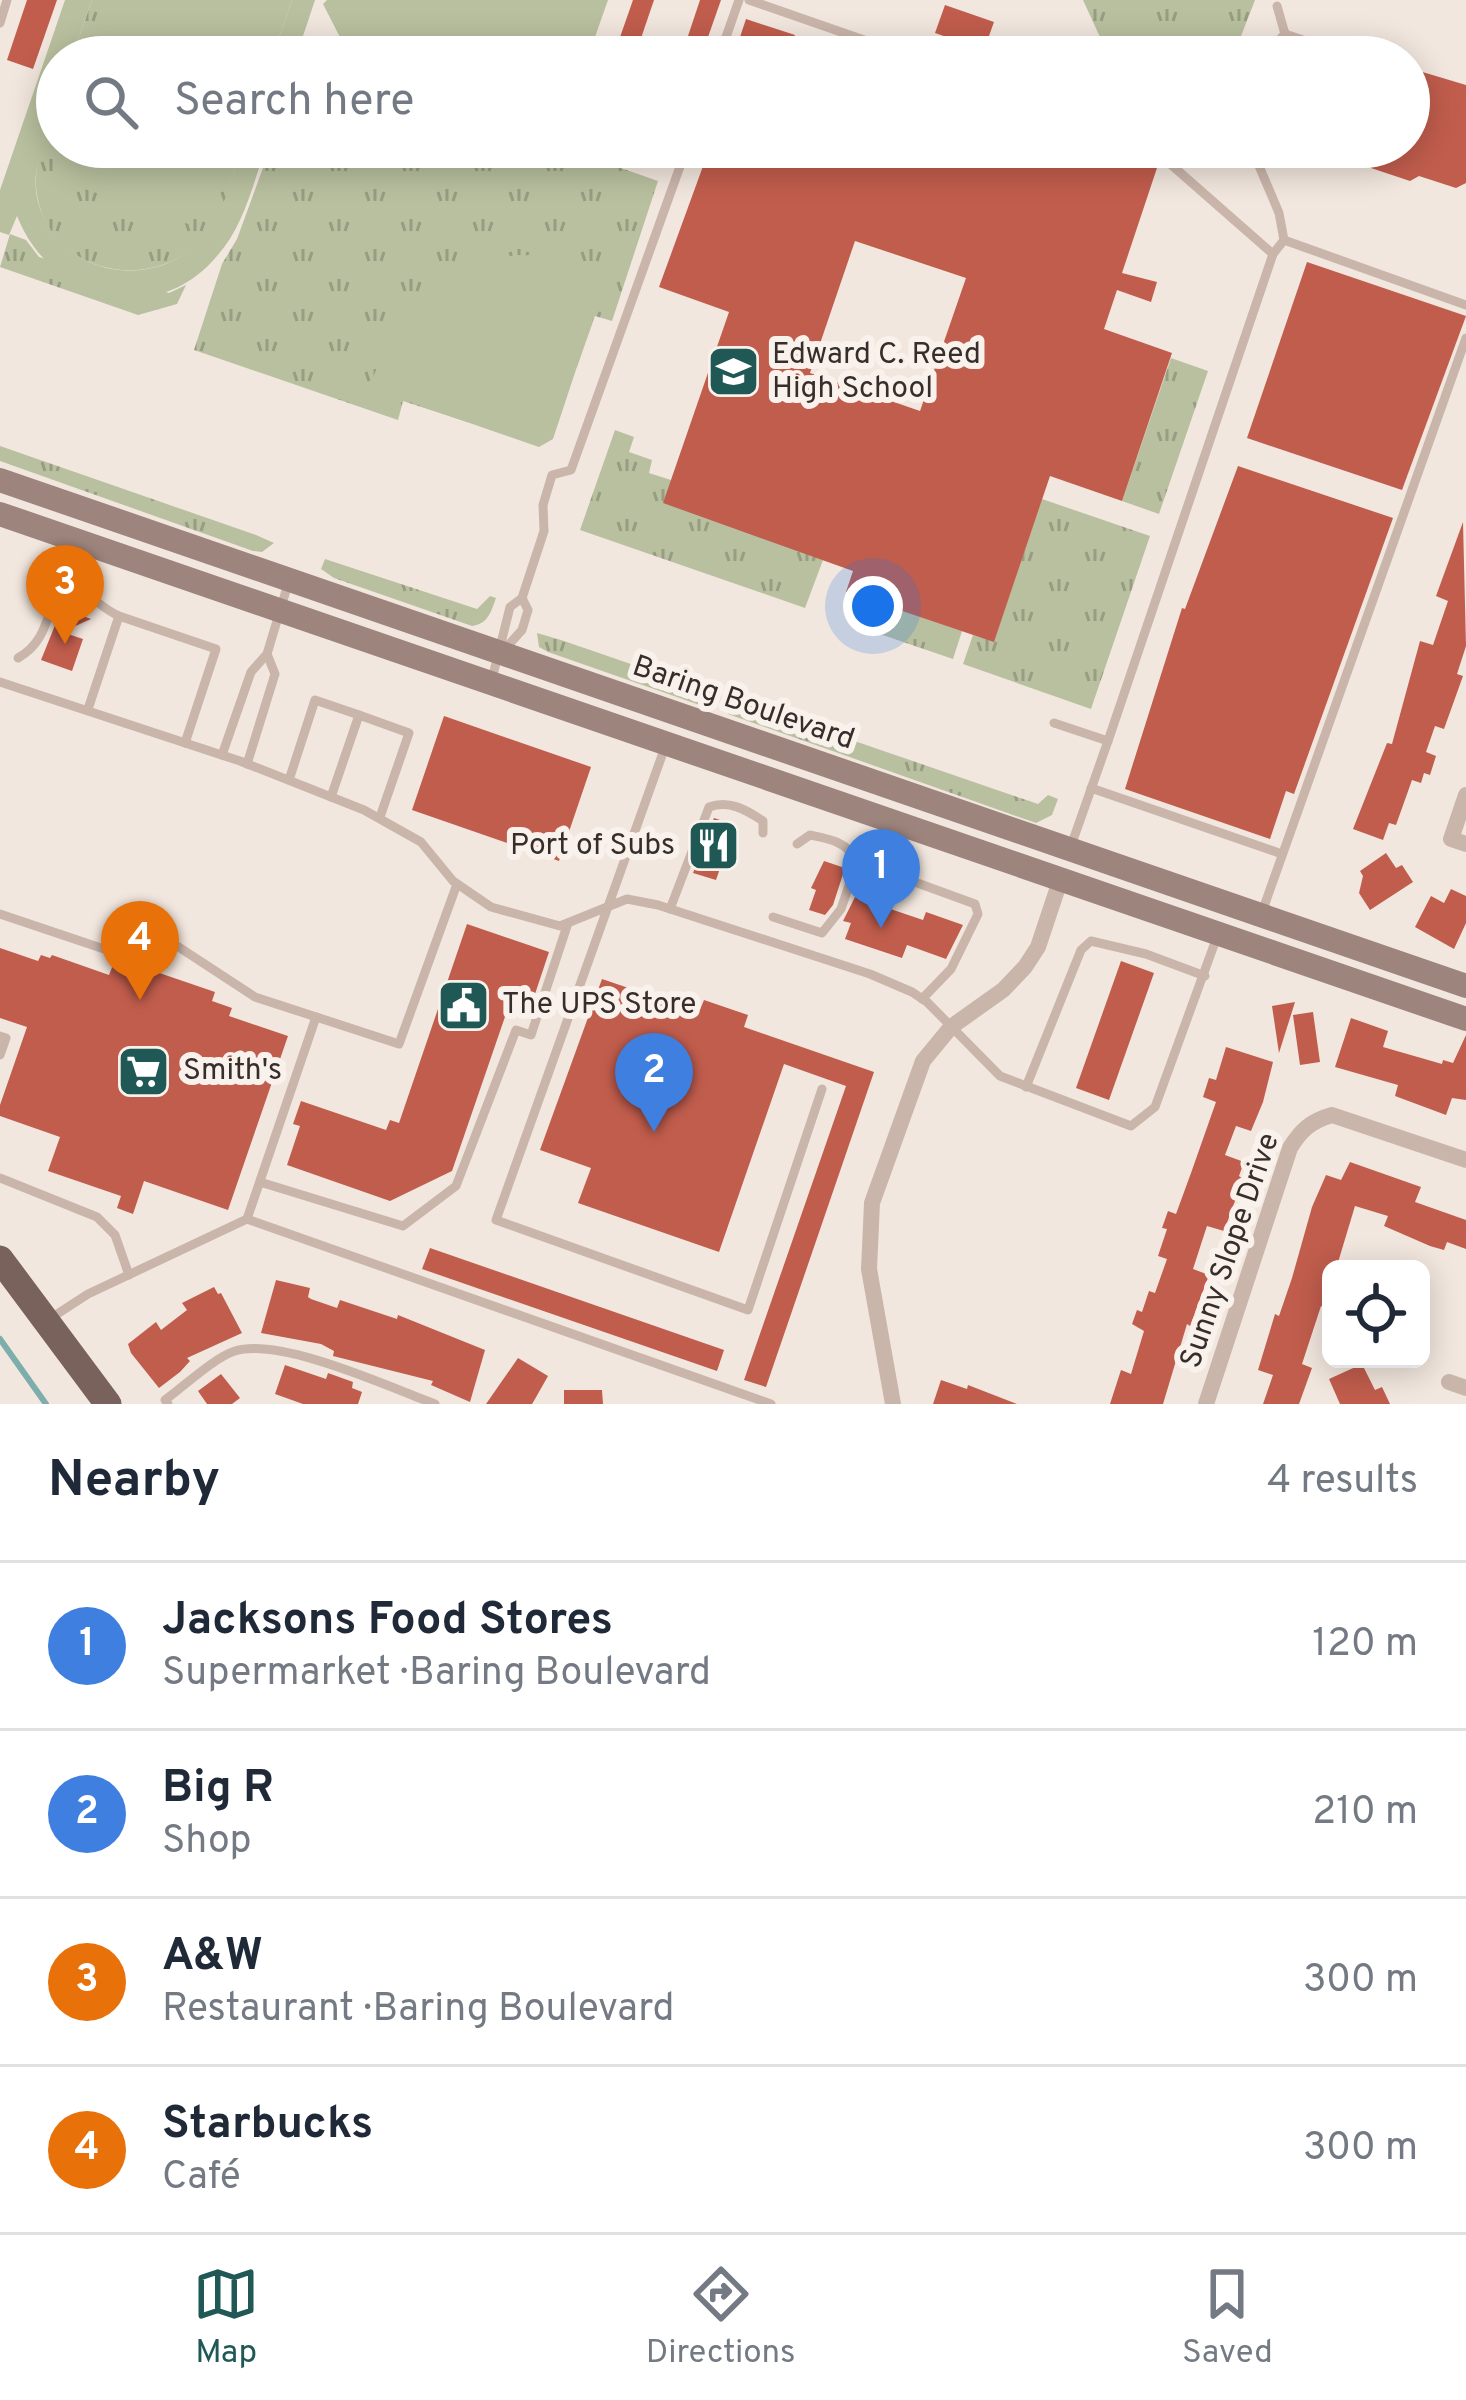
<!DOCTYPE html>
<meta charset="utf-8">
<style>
body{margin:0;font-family:Overpass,sans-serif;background:#f6f6f7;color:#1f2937}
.controls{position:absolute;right:36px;bottom:36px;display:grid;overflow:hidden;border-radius:18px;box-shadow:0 6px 30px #0003}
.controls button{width:108px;height:108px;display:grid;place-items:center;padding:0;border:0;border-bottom:3px solid #e0e1e3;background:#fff;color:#1f2937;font:60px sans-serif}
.you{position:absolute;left:873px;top:606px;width:42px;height:42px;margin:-30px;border:9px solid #fff;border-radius:50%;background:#1a73e8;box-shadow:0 0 0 18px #1a73e833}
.badge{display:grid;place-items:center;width:78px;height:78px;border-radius:50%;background:#205855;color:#fff;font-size:39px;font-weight:700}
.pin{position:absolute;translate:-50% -99px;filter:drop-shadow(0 3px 6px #0008)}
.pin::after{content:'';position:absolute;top:63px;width:42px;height:36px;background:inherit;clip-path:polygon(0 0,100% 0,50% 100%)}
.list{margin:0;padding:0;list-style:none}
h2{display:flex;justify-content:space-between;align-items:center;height:156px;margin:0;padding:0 48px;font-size:51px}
h2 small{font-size:39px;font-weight:400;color:#747a83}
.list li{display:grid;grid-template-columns:78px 1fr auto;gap:36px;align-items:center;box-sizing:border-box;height:168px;padding:0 48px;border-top:3px solid #e0e1e3}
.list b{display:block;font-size:45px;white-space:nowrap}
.list p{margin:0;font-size:39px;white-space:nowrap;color:#747a83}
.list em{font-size:39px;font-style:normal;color:#747a83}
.icon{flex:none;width:66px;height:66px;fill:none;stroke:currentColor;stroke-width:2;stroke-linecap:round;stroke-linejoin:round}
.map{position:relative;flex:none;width:1466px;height:1404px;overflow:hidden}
.search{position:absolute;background:#fff;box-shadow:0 6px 30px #0003;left:36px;right:36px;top:36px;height:132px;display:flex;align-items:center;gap:30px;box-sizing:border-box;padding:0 42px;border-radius:66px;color:#747a83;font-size:45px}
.sheet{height:828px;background:#fff}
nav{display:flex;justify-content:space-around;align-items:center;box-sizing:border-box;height:168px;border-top:3px solid #e0e1e3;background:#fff;font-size:33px;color:#747a83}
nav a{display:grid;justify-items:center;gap:6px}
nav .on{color:#205855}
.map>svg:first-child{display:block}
.grass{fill:url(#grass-tufts)}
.garden{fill:#b9c09f}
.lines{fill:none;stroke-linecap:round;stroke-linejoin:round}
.stream{stroke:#7eaeab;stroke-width:6}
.building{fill:#c15d4d;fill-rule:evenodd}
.lane{stroke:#cab5aa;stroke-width:9}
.street{stroke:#cab5aa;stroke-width:16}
.secondary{stroke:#9d847c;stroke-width:24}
.primary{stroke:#79625b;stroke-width:27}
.labels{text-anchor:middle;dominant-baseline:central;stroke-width:12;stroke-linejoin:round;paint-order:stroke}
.poi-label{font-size:30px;fill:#372d2a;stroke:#f9f1eb;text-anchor:start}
.street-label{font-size:30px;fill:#372d2a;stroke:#f9f1eb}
</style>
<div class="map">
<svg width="1466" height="1404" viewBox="0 0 1466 1404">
<defs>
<pattern id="grass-tufts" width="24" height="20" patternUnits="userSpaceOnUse" patternTransform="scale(3)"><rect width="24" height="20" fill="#b9c09f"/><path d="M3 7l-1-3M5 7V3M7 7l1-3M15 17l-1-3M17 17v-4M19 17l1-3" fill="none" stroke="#979c82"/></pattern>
</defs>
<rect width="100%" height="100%" fill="#f2e7de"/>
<g class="grass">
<path d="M92,0H292L272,57H72Z"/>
<path d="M1083,0H1255L1233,57H1121L1099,35Z"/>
<path d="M57,100V147H242C233,172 227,204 213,226C169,294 56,282 38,200C30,165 46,132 57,100Z"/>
<path d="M330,147H561L658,181L612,321L595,316L577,367L467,422L403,401L398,420L194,350L222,264L237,239L264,165L303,150Z"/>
<path d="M10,234L26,240L39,257L169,293L186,285L177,304L138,315L0,267Z"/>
<path d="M1171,358L1208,371L1159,514L1122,501Z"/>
<path d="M615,430L634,437L629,452L652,460L649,473L671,480L823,560L805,608L580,530Z"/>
<path d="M0,446L256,535L274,543L262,552L253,551L0,461Z"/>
<path d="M1042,499L1150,536L1091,709L963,664L973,635L994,641Z"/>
<path d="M325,559L477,609L490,596L496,598C491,612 488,624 472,626L334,578L321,569Z"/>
<path d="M878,602L962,631L953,659L868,630Z"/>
<path d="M537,633L561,640L724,696L714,710L548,652L539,647Z"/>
<path d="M738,701L1038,804L1048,795L1058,799L1052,815L1036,823L728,714Z"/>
</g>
<g class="garden">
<path d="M65,0H92L72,57H57C57,72 59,89 56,103C48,137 29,166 38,202C58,275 151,293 201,240C224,216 231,178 242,147H266C253,184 244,226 217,256C155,330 50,300 17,216L9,235L0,232V190Z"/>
<path d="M113,0H268L248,57H94Z"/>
<path d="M292,0H315L296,57H272Z"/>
<path d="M327,0H608L588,57H415L364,40L358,46L345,47L323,4Z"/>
<path d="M63,147H217L191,225L52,178Z"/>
<path d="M516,255L562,256L610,267L553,439L539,447L369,388C401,303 426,274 516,255Z"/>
</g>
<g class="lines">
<path class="stream" d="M0,1339L46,1404"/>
</g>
<g class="building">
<path d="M27,0H57L33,69L7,60Z"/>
<path d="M633,0H654L638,47L619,40Z"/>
<path d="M700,0H721L701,57H681Z"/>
<path d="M945,5L994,22L984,50L935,33Z"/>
<path d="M746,19L795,35L788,55L740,37Z"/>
<path d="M1409,68L1466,85V183L1456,188L1419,176L1410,181L1371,168L1361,147H1409Z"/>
<path d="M710,147H870L894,155L896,147H1104L1158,165L1122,273L1157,282L1151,302L1117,290L1104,329L1172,353L1122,501L1050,476L994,642L846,592L853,571L663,503L729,312L659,287ZM855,241L966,278L920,411L810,373Z"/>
<path d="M1307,262L1466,316L1402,490L1247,438Z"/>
<path d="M1238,466L1393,518L1294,794L1286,791L1270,839L1125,789L1182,608L1185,609Z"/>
<path d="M1463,522L1466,646L1457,674L1463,676L1444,729L1435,726L1426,752L1436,756L1430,775L1424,773L1421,783L1412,780L1396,825L1389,823L1383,840L1353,829L1387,743L1392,744L1420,641L1433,645L1448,601L1436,596Z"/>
<path d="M62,608L91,619L62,632L83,639L72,671L41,660Z"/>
<path d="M444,716L591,767L559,861L412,810Z"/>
<path d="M714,818L735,825L716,880L693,873Z"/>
<path d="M1386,853L1396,868L1402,865L1413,882L1370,910L1359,893L1363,876L1360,871Z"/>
<path d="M824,861L845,868L833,905L825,915L809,910L816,890L811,888Z"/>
<path d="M1451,889L1466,896V923L1454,949L1415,927L1431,896L1444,903Z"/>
<path d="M855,897L923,920L926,912L963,925L946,959L907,945L902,958L845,939L851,923L843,921Z"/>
<path d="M467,924L549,952L528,1015L508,1008L452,1171L390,1201L287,1165L300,1126L293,1124L301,1101L386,1130L390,1120L399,1123Z"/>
<path d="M0,948L38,961L41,955L50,958L52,955L109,975L113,965L133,973L136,965L215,992L212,1001L232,1008L229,1016L288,1036L228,1210L144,1181L133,1214L117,1208L121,1196L48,1171L60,1137L0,1116V1105L27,1027L0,1018Z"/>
<path d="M1121,961L1154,973L1109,1100L1076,1088Z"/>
<path d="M602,979L699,1012L704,1000L748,1015L744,1027L874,1072L766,1387L744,1380L846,1086L784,1064L719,1252L578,1203L591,1168L540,1150Z"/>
<path d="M1295,1002L1279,1053L1272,1006Z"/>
<path d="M1313,1012L1320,1062L1300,1065L1293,1015Z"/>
<path d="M1351,1018L1388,1031L1383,1047L1442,1064L1443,1060L1453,1063L1466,1035V1100L1452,1098L1446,1115L1395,1096L1398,1085L1335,1067Z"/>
<path d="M1226,1047L1273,1062L1263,1102L1251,1131L1236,1126L1225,1155L1244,1162L1239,1176L1243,1179L1224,1231L1207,1226L1204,1235L1193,1269L1209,1275L1190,1326L1187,1324L1163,1404H1110L1121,1370L1131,1374L1144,1331L1132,1324L1137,1310L1142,1312L1149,1291L1155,1293L1167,1259L1158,1256L1167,1229L1162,1228L1168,1211L1176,1214L1191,1173L1216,1102L1203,1097L1209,1078L1216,1080Z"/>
<path d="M1350,1162L1421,1187L1415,1202L1466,1220V1249L1447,1242L1444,1250L1430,1246L1384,1226L1388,1216L1355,1206L1336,1269H1331L1326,1308L1321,1306L1302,1364L1312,1368L1299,1404H1263L1273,1375L1258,1370L1275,1314L1279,1316L1292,1278L1312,1207L1326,1175L1341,1180Z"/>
<path d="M430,1248L724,1350L717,1371L422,1269Z"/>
<path d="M276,1280L310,1288L308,1297L311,1299L337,1308L340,1300L397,1319L398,1315L485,1350L470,1402L431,1385L433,1381L333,1356L334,1351L321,1344L261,1333Z"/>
<path d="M214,1287L218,1294L221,1293L242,1333L187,1358L190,1361L180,1372L159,1388L131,1353L128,1344L156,1322L161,1330L187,1310L182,1303Z"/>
<path d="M518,1358L548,1376L535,1399L532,1404H486Z"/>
<path d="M1362,1364L1375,1390L1382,1387L1390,1404H1340L1329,1379Z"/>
<path d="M285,1365L326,1379L328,1373L353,1382L352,1388L362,1392L358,1404H303L275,1394Z"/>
<path d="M221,1374L240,1398L232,1404H207L198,1391Z"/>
<path d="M941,1380L967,1389L968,1385L1017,1404H933Z"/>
<path d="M564,1390H602L603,1404H564Z"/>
</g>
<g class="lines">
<g class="lane">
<path d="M749,0L913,57"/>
<path d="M1277,6L1285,34"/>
<path d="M0,23L7,0"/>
<path d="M1285,34L1315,44"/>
<path d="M719,57L739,0"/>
<path d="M1262,57L1285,34"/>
<path d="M1251,147L1279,213L1284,240"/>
<path d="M1273,254L1284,240L1466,305"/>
<path d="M504,650L522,630L528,610L522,598L544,531L543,505L552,475L571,470L687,147"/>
<path d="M18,658C43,644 46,622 55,597L73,587C92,595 101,608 119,616"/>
<path d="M492,679L510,607L522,598"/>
<path d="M0,682L240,761L364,810L421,842L453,881L491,907L560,926L627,899L658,905L870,974L912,992L927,1002L1000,1076L1131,1126L1155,1107L1218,934"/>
<path d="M88,709L119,616L216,649L185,743"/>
<path d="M1054,723L1108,741L1071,846"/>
<path d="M1108,741L1273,254L1151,147"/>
<path d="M665,747L496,1220L748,1310L822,1089"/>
<path d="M222,755L251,672L267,654L288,584"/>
<path d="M247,764L275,674L267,654"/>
<path d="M289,780L315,700L359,715"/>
<path d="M1091,788L1282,854"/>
<path d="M331,797L359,715L409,733L380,817"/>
<path d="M907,831L890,873L975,904L978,914L951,969L922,999"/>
<path d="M670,909L709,807C729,800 745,809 763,821V833"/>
<path d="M0,914L110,951L171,942L255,997L399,1044L457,884"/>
<path d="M1261,915L1466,338"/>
<path d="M773,917L822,933L841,909L857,862C848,842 830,839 810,835L797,844"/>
<path d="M0,1036L6,1038L0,1055"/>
<path d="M1026,1087L1081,950L1091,941L1146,954L1205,976"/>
<path d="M0,1178L97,1217L115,1235L129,1275"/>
<path d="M260,1182L403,1226L456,1186L516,1030L531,1035L568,923"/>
<path d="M247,1219L316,1017"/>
<path d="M51,1318L88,1294L247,1219L771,1404"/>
<path d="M168,1404L165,1400C183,1387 215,1357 235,1351C281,1337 389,1387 435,1404"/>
</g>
<g class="street">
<path d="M1466,795L1451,839L1466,844"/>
<path d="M1449,1382L1466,1388"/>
<path d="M893,1404L869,1269L872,1203L923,1061L951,1027L1003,990L1025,967L1038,947L1061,878"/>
<path d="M1206,1404L1290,1148C1301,1130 1311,1121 1332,1115L1466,1160"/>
</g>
<g class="secondary">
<path d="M0,480L1466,986"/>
<path d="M0,514L1466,1019"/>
</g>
<path class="primary" d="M0,1259L108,1404"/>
</g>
<defs>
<symbol id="school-square" viewBox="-11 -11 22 22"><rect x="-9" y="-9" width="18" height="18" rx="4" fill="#205855" stroke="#f9f1eb"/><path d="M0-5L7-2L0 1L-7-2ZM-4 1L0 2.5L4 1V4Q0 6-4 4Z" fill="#fff"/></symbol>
<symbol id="restaurant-square" viewBox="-11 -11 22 22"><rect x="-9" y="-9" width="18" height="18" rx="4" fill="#205855" stroke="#f9f1eb"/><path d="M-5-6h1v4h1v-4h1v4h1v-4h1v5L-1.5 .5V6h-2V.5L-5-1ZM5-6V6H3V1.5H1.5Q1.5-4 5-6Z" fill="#fff"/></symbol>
<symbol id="civic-square" viewBox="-11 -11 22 22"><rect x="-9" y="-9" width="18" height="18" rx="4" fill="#205855" stroke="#f9f1eb"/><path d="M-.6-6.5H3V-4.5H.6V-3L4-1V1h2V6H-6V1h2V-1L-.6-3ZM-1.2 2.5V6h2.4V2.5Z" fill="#fff"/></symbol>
<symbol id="supermarket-square" viewBox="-11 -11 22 22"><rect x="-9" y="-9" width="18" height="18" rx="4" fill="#205855" stroke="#f9f1eb"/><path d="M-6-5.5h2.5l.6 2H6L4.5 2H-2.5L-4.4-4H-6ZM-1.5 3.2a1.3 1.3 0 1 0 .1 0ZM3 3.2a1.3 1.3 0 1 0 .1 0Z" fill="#fff"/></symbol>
</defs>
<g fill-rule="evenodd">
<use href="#school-square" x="704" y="342" width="59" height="59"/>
<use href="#restaurant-square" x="684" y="816" width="59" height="59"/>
<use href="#civic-square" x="434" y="976" width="59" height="59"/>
<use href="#supermarket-square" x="114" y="1042" width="59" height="59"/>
</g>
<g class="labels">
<g class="poi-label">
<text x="772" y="355">Edward C. Reed<tspan x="772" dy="34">High School</tspan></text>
<text x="675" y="846" text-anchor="end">Port of Subs</text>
<text x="502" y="1005">The UPS Store</text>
<text x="183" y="1071">Smith's</text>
</g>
<g class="street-label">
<text transform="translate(743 704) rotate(19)">Baring Boulevard</text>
<text transform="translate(1231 1251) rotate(-71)">Sunny Slope Drive</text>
</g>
</g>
</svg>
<div class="controls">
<button><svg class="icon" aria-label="locate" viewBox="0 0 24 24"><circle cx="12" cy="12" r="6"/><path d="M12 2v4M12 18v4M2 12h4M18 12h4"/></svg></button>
</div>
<div class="you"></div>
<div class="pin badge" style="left:881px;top:928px;background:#3f7fe0">1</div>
<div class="pin badge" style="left:654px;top:1132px;background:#3f7fe0">2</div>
<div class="pin badge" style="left:65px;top:644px;background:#e8710a">3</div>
<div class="pin badge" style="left:140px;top:1000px;background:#e8710a">4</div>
<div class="search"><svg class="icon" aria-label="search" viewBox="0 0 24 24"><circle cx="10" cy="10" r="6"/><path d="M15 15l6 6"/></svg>Search here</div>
</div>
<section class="sheet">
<h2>Nearby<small>4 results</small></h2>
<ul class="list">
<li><span class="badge" style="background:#3f7fe0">1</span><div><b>Jacksons Food Stores</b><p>Supermarket · Baring Boulevard</p></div><em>120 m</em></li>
<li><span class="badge" style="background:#3f7fe0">2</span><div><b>Big R</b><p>Shop</p></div><em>210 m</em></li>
<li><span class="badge" style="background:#e8710a">3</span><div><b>A&amp;W</b><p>Restaurant · Baring Boulevard</p></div><em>300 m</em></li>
<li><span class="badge" style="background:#e8710a">4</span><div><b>Starbucks</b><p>Café</p></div><em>300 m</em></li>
</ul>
</section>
<nav>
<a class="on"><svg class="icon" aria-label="map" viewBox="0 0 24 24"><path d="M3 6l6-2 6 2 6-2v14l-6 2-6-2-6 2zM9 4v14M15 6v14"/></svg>Map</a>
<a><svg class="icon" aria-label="directions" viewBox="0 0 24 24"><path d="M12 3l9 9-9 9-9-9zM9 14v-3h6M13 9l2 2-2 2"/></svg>Directions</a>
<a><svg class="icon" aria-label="saved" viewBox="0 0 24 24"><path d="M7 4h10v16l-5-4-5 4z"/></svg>Saved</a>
</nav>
